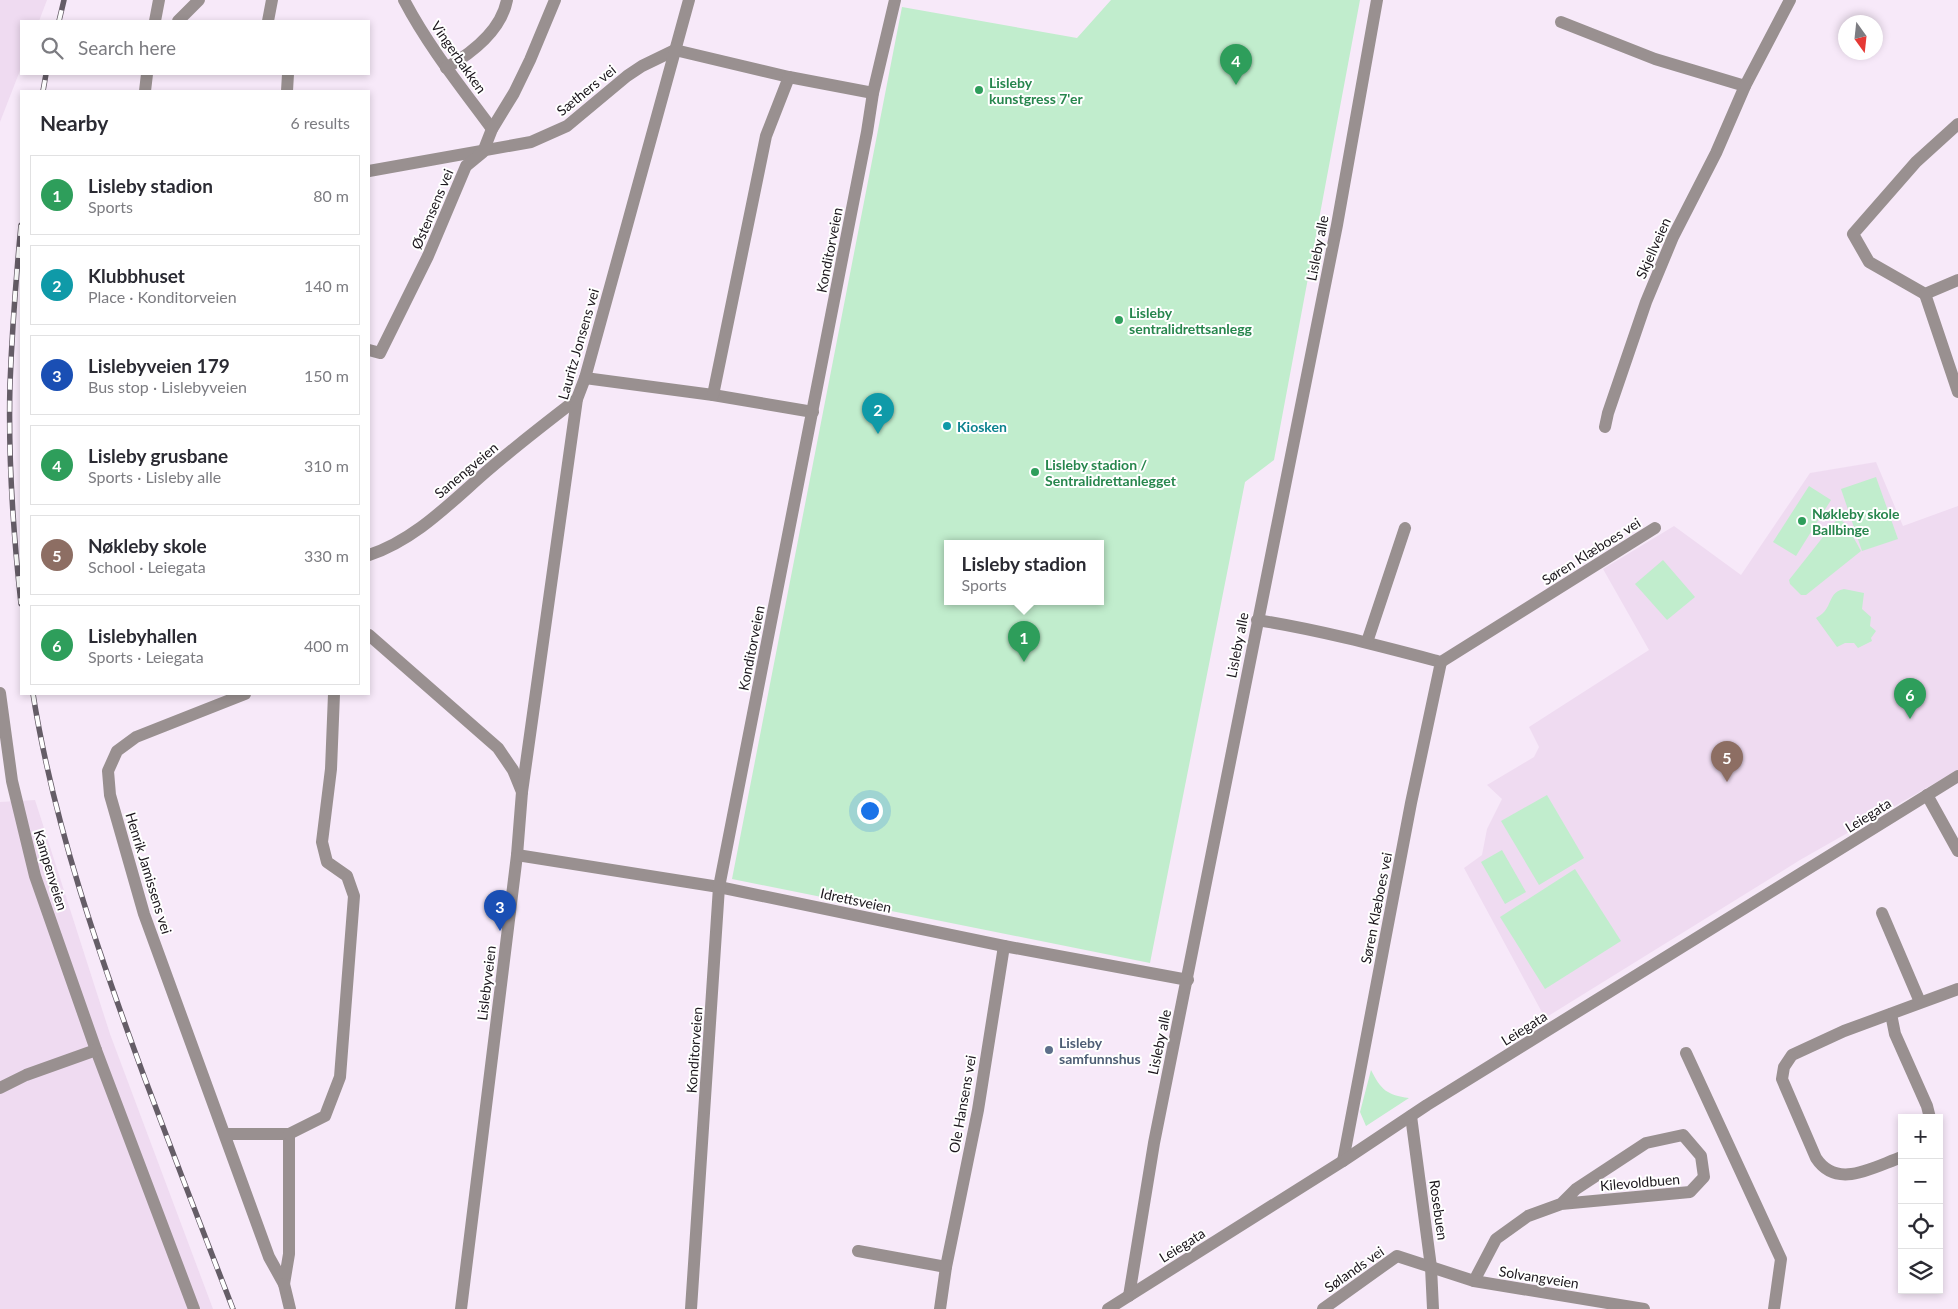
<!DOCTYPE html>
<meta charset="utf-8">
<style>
body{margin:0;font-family:Lato,sans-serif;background:#f2f2f3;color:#2b2b33}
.controls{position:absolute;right:15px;bottom:15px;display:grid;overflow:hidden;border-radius:0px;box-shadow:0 2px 8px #0003}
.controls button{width:45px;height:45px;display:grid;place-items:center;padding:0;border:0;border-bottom:1px solid #e1e1e2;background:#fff;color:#2b2b33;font:25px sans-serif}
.compass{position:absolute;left:1838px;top:15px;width:45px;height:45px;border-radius:50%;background:#fff;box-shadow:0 2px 8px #0003;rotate:165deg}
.you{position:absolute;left:869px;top:810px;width:18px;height:18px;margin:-12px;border:4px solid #fff;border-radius:50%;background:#1a73e8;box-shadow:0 0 0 8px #1a73e833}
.badge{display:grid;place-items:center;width:32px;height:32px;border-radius:50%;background:#7c3aed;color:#fff;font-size:16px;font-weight:700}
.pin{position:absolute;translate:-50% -41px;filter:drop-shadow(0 1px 2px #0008)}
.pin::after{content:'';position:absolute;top:26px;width:18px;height:15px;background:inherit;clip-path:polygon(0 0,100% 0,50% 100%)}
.popup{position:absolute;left:944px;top:540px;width:160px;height:65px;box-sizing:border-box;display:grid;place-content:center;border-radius:0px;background:#fff;filter:drop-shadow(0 1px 4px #0005);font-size:16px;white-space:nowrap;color:#7c7c81}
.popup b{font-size:19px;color:#2b2b33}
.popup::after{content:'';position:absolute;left:50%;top:100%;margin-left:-10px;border:10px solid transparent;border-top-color:#fff}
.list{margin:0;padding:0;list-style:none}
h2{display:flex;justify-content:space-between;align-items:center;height:65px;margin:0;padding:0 20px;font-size:21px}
h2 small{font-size:16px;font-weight:400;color:#7c7c81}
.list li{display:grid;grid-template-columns:32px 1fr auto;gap:15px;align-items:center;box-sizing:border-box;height:80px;margin:0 10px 10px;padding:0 10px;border:1px solid #e1e1e2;border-radius:0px}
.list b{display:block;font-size:19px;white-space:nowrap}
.list p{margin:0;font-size:16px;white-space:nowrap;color:#7c7c81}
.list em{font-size:16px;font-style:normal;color:#7c7c81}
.icon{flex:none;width:28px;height:28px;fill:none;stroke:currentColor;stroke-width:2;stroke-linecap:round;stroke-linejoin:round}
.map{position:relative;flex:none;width:1958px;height:1309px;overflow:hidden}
.search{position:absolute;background:#fff;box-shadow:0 2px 8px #0003;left:20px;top:20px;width:350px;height:55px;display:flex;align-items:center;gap:12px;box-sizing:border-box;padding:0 18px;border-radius:0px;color:#7c7c81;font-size:19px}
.panel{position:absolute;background:#fff;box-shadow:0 2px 8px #0003;left:20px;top:90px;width:350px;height:605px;border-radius:0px}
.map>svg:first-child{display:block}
.built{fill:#efdbf1}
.green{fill:#c1edcd;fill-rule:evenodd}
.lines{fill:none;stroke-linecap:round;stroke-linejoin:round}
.minor{stroke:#999090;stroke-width:12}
.rail-casing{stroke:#655d67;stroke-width:5.5}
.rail{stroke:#fff;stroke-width:4;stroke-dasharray:11;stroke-linecap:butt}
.leisure-dot{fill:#2e9e5b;stroke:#fff;stroke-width:2}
.culture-dot{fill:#0f9aa8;stroke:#fff;stroke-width:2}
.service-dot{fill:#5c6f8a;stroke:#fff;stroke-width:2}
.labels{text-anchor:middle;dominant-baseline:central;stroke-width:4;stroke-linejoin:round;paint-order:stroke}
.street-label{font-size:14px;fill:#1b161c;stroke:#fff}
.leisure-label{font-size:14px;font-weight:bold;fill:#27864d;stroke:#fff;text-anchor:start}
.culture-label{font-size:14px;font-weight:bold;fill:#0d838f;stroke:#fff;text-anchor:start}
.service-label{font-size:14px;font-weight:bold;fill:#4e5e75;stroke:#fff;text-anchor:start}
</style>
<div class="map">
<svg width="1958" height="1309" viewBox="0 0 1958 1309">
<rect width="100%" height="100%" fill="#f7e9f9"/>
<g class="built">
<path d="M0,0H47L39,21H21V68L0,122Z"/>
<path d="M1876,462L1903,526L1958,506V770L1800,860L1545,1018L1464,868L1482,855L1487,829L1502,799L1487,785L1534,757L1539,747L1529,727L1649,650L1603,569L1674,526L1741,575L1810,473Z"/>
<path d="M35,800L110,1034L213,1309H0V802Z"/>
</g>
<g class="green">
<path d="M1111,0H1360L1274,460L1245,482L1150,963L732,879L902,7L1077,38ZM1100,543V601H948V543Z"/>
<path d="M1876,477L1898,539L1862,551L1841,489Z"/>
<path d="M1809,486L1831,500L1796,556L1773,542Z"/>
<path d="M1838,518L1846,524L1861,551L1806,595H1801L1790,584L1789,580Z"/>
<path d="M1663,560L1695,597L1667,620L1635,584Z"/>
<path d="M1844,589L1864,593L1862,609L1871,617L1870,626L1876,631L1871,638L1872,641L1858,648L1854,643H1845L1837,647L1816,618C1821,615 1825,612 1828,606C1832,598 1833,591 1844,589Z"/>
<path d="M1547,795L1584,858L1539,885L1501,821Z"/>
<path d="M1502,850L1526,892L1505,904L1481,862Z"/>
<path d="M1575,869L1621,941L1545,989L1500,917Z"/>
<path d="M1371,1070C1381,1090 1387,1095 1409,1098L1366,1126L1360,1112Z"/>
</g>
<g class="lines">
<g class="minor">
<path d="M404,0C428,46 461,87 492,129"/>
<path d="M155,21L159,0"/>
<path d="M178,21L199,0"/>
<path d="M268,21L272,0"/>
<path d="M1561,22L1655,59L1745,86"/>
<path d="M446,68C472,53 501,31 507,0"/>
<path d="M145,91L147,74"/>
<path d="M287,91L288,74"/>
<path d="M1958,124L1916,162L1853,234L1869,262L1925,294L1958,280"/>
<path d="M369,171L531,142L567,126L627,76L642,66L675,50L789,77L873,93"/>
<path d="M1925,294L1958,392"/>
<path d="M369,350L380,353L428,256L466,166L483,152L492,129L514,93L530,60L555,0"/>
<path d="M585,378L713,395L813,412"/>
<path d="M713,395L766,136L789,77"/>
<path d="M1605,427L1608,413L1646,302L1673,237L1716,153L1745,86L1790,0"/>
<path d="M369,555C415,540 450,503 487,471C516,446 547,422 577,399"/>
<path d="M1257,620C1320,630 1380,646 1441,662L1411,803L1343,1161"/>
<path d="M369,635L498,748L513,770L522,792L517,855L461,1309"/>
<path d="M1367,642L1405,528"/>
<path d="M1441,662L1655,528"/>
<path d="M0,693L12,781L35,876L96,1050L194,1309"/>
<path d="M522,792L577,399L585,378L689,0"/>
<path d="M1927,795L1958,851"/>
<path d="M517,855L719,887L1004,946L1188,980"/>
<path d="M1882,913L1920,1002"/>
<path d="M1891,1014L1895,1034L1927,1106L1930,1118"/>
<path d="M1686,1053L1781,1259L1774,1309"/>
<path d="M0,1088L26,1075L96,1050"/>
<path d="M1411,1116L1431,1267L1433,1309"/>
<path d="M225,1134H289V1254L284,1284L269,1257L144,914L110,795L108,771L117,751L136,737L245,694"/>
<path d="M289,1134L325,1116L340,1077L354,896L347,876L327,862L322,842L331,769L334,694"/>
<path d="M1902,1157C1873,1167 1837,1190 1816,1158L1782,1079L1784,1067L1792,1055L1844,1031L1958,989"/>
<path d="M858,1251L946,1267"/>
<path d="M1474,1281L1496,1239L1528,1216L1561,1204L1690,1192L1704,1177L1701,1156L1683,1135L1646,1143L1576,1189L1561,1204"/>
<path d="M284,1284L290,1309"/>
<path d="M1129,1296L1154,1143L1337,225L1377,0"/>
<path d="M691,1309L719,887L867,132L873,93L895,0"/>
<path d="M940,1309L946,1267L978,1110L1004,946"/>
<path d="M1108,1309L1343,1161L1427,1105L1958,776"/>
<path d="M1323,1309L1397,1256L1474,1281L1644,1309"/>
</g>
<defs>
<g id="rail">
<path d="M59,21L64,0"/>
<path d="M43,91L46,74"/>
<path d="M21,225C16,278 12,331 10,384C8,458 13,531 21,604"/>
<path d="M33,694C54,826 99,954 145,1079C174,1156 203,1232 233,1309"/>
</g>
</defs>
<use href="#rail" class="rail-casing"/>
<use href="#rail" class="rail"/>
</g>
<g class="leisure-dot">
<circle cx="979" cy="90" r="5"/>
<circle cx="1119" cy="320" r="5"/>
<circle cx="1035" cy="472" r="5"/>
<circle cx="1802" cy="521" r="5"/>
</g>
<circle class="culture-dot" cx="947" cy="426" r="5"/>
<circle class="service-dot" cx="1049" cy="1050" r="5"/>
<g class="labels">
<g class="street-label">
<text transform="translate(459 57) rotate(55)">Vingerbakken</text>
<text transform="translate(586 90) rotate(-39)">Sæthers vei</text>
<text transform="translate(432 209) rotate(-67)">Østensens vei</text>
<text transform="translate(1317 248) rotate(-79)">Lisleby alle</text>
<text transform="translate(1653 248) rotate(-66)">Skjellveien</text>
<text transform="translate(829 250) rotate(-79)">Konditorveien</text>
<text transform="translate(578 344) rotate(-74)">Lauritz Jonsens vei</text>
<text transform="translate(466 470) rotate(-40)">Sanengveien</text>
<text transform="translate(1591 551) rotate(-32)">Søren Klæboes vei</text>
<text transform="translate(1237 645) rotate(-79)">Lisleby alle</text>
<text transform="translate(751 648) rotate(-79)">Konditorveien</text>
<text transform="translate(1868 815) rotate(-32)">Leiegata</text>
<text transform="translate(51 870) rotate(73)">Kampenveien</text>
<text transform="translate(149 873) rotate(73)">Henrik Jamissens vei</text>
<text transform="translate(856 900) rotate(12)">Idrettsveien</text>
<text transform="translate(1376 908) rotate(-79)">Søren Klæboes vei</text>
<text transform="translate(486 983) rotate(-83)">Lislebyveien</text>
<text transform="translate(1524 1028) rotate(-32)">Leiegata</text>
<text transform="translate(1159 1042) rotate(-78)">Lisleby alle</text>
<text transform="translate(694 1050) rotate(-86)">Konditorveien</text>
<text transform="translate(962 1104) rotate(-80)">Ole Hansens vei</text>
<text transform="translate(1640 1182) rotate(-5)">Kilevoldbuen</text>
<text transform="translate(1439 1210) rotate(82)">Rosebuen</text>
<text transform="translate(1182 1245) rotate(-32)">Leiegata</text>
<text transform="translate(1354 1269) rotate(-35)">Sølands vei</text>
<text transform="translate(1539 1277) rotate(9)">Solvangveien</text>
</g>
<g class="leisure-label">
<text x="989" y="82">Lisleby<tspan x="989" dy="16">kunstgress 7'er</tspan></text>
<text x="1129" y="312">Lisleby<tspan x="1129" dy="16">sentralidrettsanlegg</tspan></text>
<text x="1045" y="464">Lisleby stadion /<tspan x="1045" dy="16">Sentralidrettanlegget</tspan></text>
<text x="1812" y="513">Nøkleby skole<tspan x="1812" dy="16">Ballbinge</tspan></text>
</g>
<g class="culture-label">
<text x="957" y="426">Kiosken</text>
</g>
<g class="service-label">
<text x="1059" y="1042">Lisleby<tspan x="1059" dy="16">samfunnshus</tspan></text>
</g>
</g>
</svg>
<div class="controls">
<button>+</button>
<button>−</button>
<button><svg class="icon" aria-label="locate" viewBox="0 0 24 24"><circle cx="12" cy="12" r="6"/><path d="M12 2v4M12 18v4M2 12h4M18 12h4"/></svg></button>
<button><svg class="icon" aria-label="layers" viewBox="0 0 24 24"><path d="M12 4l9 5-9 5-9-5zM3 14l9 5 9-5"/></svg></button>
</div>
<svg class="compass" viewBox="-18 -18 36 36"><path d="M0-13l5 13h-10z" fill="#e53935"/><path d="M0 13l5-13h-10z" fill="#7c7c81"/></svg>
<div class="you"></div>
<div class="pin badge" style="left:1024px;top:662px;background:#2e9e5b">1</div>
<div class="popup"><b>Lisleby stadion</b>Sports</div>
<div class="pin badge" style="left:878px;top:434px;background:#0f9aa8">2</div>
<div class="pin badge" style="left:500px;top:931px;background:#1a4fb4">3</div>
<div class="pin badge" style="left:1236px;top:85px;background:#2e9e5b">4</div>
<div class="pin badge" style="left:1727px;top:782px;background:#8d6e63">5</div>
<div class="pin badge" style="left:1910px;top:719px;background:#2e9e5b">6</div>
<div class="search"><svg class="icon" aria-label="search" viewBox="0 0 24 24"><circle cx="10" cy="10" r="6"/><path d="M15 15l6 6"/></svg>Search here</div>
<section class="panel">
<h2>Nearby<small>6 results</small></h2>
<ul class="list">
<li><span class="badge" style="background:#2e9e5b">1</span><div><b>Lisleby stadion</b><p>Sports</p></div><em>80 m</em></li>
<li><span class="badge" style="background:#0f9aa8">2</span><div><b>Klubbhuset</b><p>Place · Konditorveien</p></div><em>140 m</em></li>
<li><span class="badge" style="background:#1a4fb4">3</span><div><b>Lislebyveien 179</b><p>Bus stop · Lislebyveien</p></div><em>150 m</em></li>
<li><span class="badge" style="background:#2e9e5b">4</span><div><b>Lisleby grusbane</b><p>Sports · Lisleby alle</p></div><em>310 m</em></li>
<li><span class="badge" style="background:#8d6e63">5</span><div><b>Nøkleby skole</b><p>School · Leiegata</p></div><em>330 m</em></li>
<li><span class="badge" style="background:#2e9e5b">6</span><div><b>Lislebyhallen</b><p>Sports · Leiegata</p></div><em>400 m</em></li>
</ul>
</section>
</div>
